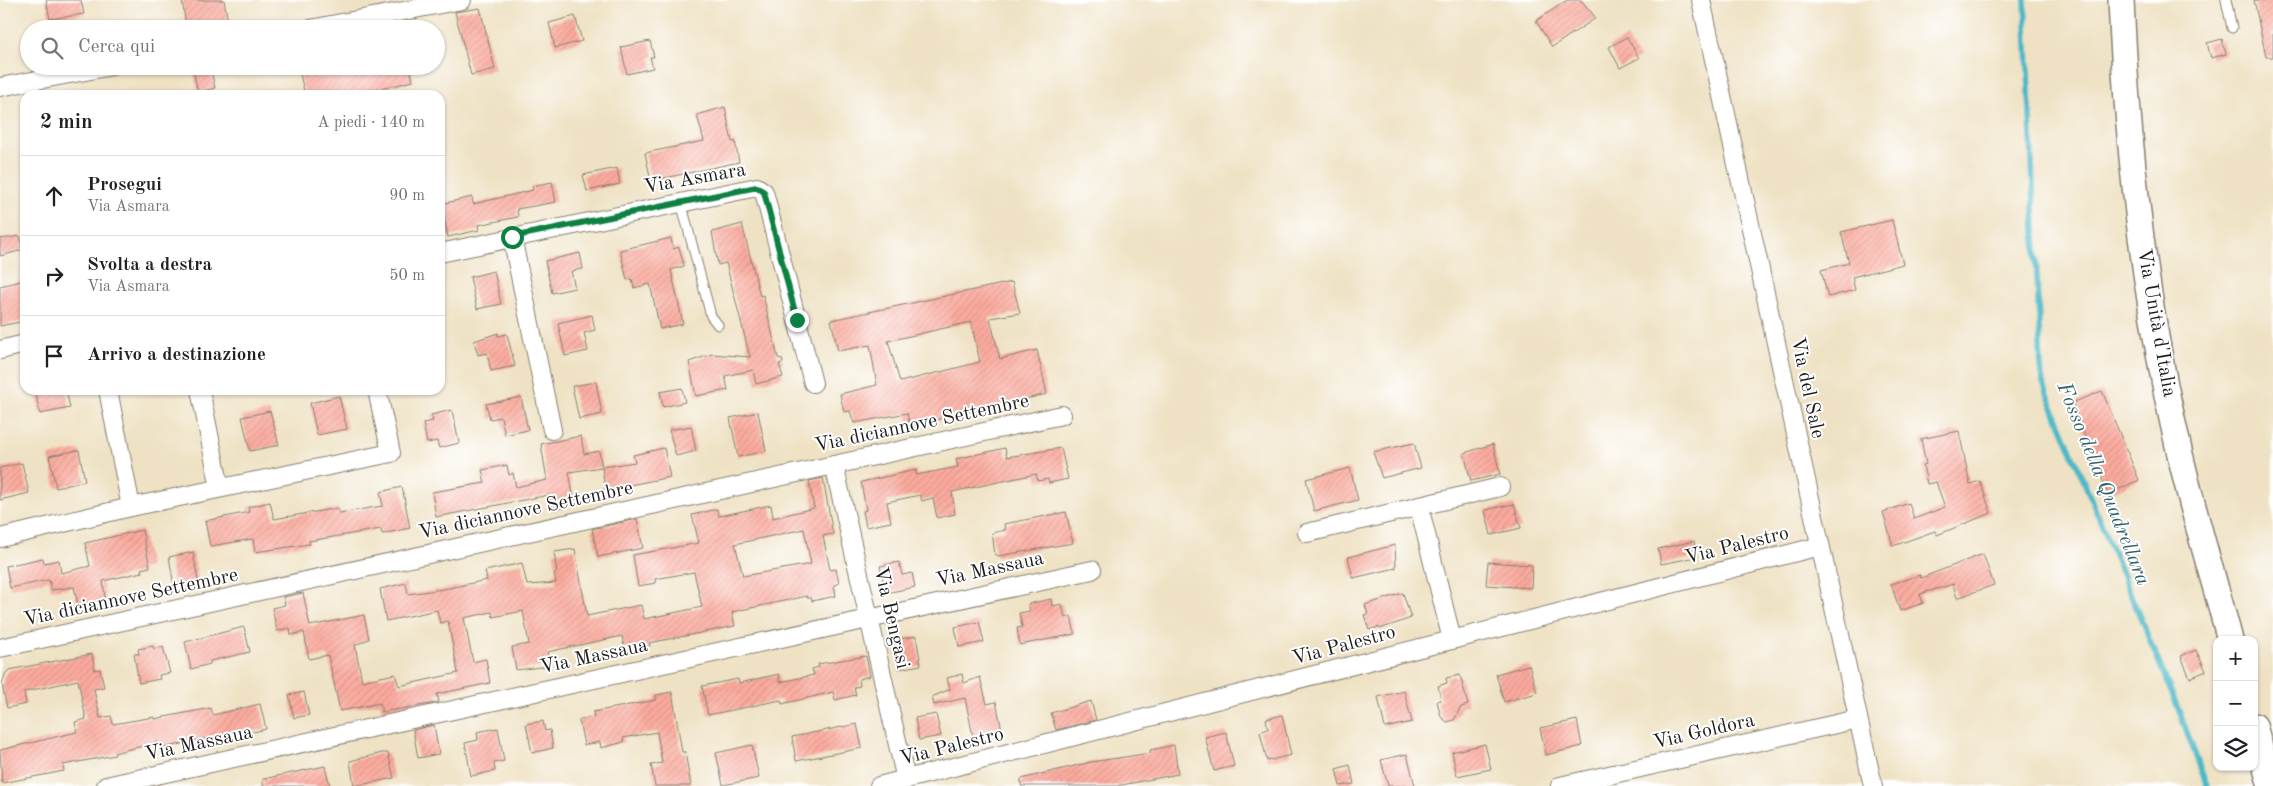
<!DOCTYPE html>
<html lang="it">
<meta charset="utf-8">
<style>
body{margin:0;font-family:"Old Standard TT",serif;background:#f2f2f2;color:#202124}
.controls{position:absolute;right:15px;bottom:15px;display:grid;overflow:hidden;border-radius:10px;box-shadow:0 1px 4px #0004}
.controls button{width:45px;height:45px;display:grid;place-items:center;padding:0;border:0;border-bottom:1px solid #e0e0e0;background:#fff;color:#202124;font:25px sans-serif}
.stop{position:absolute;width:15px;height:15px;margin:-11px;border:4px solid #0b8043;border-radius:50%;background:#fff}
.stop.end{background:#0b8043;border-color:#fff;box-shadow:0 1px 5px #0008}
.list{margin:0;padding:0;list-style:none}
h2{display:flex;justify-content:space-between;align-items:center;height:65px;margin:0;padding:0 20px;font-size:21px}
h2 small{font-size:16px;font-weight:400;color:#757577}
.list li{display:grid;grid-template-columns:32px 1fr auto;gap:15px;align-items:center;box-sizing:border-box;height:80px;padding:0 20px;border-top:1px solid #e0e0e0}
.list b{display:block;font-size:19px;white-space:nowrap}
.list p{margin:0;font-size:16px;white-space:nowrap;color:#757577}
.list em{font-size:16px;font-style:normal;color:#757577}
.icon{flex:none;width:28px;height:28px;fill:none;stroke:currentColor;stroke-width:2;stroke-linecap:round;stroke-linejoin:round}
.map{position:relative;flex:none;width:2273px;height:786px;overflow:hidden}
.search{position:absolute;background:#fff;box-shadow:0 1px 4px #0004;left:20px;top:20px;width:425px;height:55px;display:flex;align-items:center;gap:12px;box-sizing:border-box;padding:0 18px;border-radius:28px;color:#757577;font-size:19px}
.panel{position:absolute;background:#fff;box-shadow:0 1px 4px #0004;left:20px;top:90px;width:425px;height:305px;border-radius:15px}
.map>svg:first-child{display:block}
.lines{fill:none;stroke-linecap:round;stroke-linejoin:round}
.stream{stroke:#4bb8c7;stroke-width:5.5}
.building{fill:url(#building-hatch);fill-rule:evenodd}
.lane-casing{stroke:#867f70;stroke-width:11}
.street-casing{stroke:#867f70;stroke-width:20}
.secondary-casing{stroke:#867f70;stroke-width:28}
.lane{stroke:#fff;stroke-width:9}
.street{stroke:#fff;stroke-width:18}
.secondary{stroke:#fff;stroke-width:25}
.route{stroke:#0b8043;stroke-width:6}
.labels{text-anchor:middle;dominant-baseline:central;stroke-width:4;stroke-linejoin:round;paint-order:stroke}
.street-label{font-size:20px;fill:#1c1c1c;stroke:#fff}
.water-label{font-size:21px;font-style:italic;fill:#316269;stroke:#fff}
</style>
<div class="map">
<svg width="2273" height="786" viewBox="0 0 2273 786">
<defs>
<pattern id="building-hatch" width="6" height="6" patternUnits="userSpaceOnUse" patternTransform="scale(1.25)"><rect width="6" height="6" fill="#fcab9e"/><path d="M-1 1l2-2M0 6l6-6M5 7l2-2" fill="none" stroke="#d79388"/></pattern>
</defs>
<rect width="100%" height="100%" fill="#fff"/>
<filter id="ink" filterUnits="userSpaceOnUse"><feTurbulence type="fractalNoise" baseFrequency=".02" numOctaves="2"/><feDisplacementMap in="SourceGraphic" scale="10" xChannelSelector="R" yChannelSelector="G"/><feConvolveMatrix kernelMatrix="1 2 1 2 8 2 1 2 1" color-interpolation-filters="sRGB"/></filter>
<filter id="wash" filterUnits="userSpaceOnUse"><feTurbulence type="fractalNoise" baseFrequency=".0096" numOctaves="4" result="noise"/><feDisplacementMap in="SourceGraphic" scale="20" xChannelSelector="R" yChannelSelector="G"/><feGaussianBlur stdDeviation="1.12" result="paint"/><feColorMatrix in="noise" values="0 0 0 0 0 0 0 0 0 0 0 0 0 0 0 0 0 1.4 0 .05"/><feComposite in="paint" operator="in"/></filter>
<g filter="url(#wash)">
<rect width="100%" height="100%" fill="#efe2c4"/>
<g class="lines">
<path class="stream" d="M2025,0L2041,368L2043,383L2179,711L2207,786"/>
</g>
<g id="blocks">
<g class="building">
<path d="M46,0H81L84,14L50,19Z"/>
<path d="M182,0H224L228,22L199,27L198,23L186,25Z"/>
<path d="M1567,0H1581L1596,18L1552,47L1536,21Z"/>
<path d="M2254,0H2273V57H2266Z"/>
<path d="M480,8L495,69L471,75L455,12Z"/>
<path d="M575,16L582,41L555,48L549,23Z"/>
<path d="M1627,37L1639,58L1620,68L1609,47Z"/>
<path d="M2222,39L2226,54L2211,58L2207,43Z"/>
<path d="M650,41L654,57H650L653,68L627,74L621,47Z"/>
<path d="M192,66H210L215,88L198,92Z"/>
<path d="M298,66H410L413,81L364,93V95H305Z"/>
<path d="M725,107L732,142L735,141L739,162L651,181L645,153L704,141L697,115Z"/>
<path d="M617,168L620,184L587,191L583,175Z"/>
<path d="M552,182L556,202L517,209L518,217L478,225L479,230L448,237L441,204L472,197L473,204L533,190L532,186Z"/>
<path d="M1892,220L1903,264L1852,277L1855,290L1828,297L1821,270L1849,263L1841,232Z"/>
<path d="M742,224L760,296L763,295L778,358L782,359L783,363L779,364L783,377L756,384L753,370L725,376L728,390L696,396L689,362L712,354L750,357L726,263L718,265L712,232Z"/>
<path d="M20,236L23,250L0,256V239Z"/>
<path d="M671,238L673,249L679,247L684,266L671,270L683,324L660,329L650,284L634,288L632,279L627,280L620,250Z"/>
<path d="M580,253L583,269L571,271L575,288L552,293L545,261Z"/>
<path d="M494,271L501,304L477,309L470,277Z"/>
<path d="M25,280V321L0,326V286Z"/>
<path d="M1012,282L1020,313L990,318L1000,359L1037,350L1047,394L910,426L907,413L854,423L850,411L844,412L840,394L877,385L870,345L838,351L831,320ZM971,322L980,362L900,382L888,341Z"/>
<path d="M592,315L595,330L584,333L588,351L565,356L558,323Z"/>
<path d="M498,333V336L507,334L515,366L491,371L487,353L478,355L474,341Z"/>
<path d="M596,382L602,414L579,419L572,386Z"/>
<path d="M682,388L685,402L663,407L660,392Z"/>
<path d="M35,390H66L70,408L40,414Z"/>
<path d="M2102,391L2139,480L2108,494L2072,403Z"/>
<path d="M339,396L347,429L317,435L310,403Z"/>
<path d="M521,397L528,430L505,435L501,417L490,419L486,404Z"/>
<path d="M452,410L459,443L439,448L437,441L427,443L423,423L433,421L431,415Z"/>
<path d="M270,411L279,445L250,451L242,417Z"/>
<path d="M758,412L766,451L738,457L730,418Z"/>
<path d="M691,426L696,451L676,456L669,430Z"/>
<path d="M1959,431L1970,484L1980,481L1991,513L1937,535L1935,531L1893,546L1883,512L1909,503L1914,519L1945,507L1936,482L1927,484L1923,465L1926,464L1921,439Z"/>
<path d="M581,436L584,454L599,451L602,467L569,472L575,505L552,510L549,495L436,517L432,492L485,483L482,470L507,465L509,475L513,473L516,487L547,480L541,444Z"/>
<path d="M1414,443L1421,468L1382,478L1373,452Z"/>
<path d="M1493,444L1500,474L1471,481L1464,453Z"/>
<path d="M664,448L670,477L605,490L602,467L635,462L633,455Z"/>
<path d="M1005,448L1007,457L1061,448L1068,479L1049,483L1048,479L1038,481L1036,474L952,492L955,514L937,518L933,498L922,501L920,495L887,502L891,522L866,527L863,511L866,510L861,482L916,470V475L958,467L956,459Z"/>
<path d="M79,450L85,481L56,488L49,456Z"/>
<path d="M22,463L29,493L0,500V468Z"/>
<path d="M1350,468L1358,500L1314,511L1306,479Z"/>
<path d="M823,478L833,534L823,536L830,570L836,569L839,583L834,585L836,596L812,601L811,598H807V596L732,612L735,626L649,643L650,646L625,651L622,636L547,652L550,666L516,670L512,647L529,644L523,611L493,617L492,612L464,618L473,662L486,659L490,683L437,694L439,702L430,704L382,712L380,703L340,711L328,655L309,659L304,632L291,635L290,628L277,631L272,608L285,605L283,597L303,593L310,626L364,615L369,639L355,645L362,681L395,674L399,686L458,673L448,621L440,623L437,610L386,621L380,589L406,583L408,594L444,589L487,580L485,571L522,563L527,585L556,583L554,573L557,572L554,552L575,549L587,616L641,605L644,619L702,607L694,572L655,579L656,583L638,586L633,555L699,543L692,515L717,509L719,516L771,505L773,518L814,508L809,481ZM804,529L811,564L743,576L735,544Z"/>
<path d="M402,487L410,528L382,534L381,529L309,541L310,544L255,552L253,539L210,546L205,521L249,512L248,507L270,502L274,519L338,508L339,513L383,506L380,492Z"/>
<path d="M1514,504L1521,528L1491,535L1485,510Z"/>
<path d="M1066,512L1073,543L998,556L995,554L992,533L1005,530L1004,524Z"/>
<path d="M637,519L643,548L598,557L592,529Z"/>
<path d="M142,530L150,567L141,569L142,572L103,581L106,605L79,610L74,587L51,590L49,580L10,588L6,566L43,558L44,563L59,560L61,573L90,566L85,543Z"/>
<path d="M1694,541L1697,557L1661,564L1658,549Z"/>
<path d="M1395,545L1396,568L1353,578L1348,557Z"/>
<path d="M193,552L198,581L174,586L169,557Z"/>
<path d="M1983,554L1994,585L1957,598L1953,584L1920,594L1923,603L1900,611L1891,584L1920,575L1921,578Z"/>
<path d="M899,562L902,575L912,573L915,587L886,593L880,566Z"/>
<path d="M1488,562L1532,565L1531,588L1486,585Z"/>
<path d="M1403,593L1411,618L1380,629L1379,627L1369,630L1364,615L1368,614L1365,605Z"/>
<path d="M1051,599L1052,606L1062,604L1065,618L1071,616L1075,634L1020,645L1017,628L1022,627L1019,613L1030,611L1028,604Z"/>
<path d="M979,622L984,642L959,647L955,627Z"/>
<path d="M244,627L250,652L210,661V664L191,669L185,642Z"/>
<path d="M916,636L921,665L899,669L894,640Z"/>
<path d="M153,646L154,649L163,647L170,673L159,675L160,679L139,683L134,654H139L138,649Z"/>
<path d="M2196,650L2206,671L2190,678L2181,656Z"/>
<path d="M92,654L95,670L100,669L104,687L94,689L100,718L111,716L113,724L154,717V719L211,708L213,715L260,704L266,729L236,736L235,732L159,749L158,742L114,753L115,755L63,765L64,771L2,783L0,750L77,732L75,722L86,719L78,680L24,692L26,704L7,708L2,685L5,674L9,670Z"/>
<path d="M866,656L870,676L859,679L860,686L854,687L856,695L835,700L833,692L782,704L781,700L708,715L702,686L738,679L739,683L779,674L780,682L814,675L812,669L819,667L818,664Z"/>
<path d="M1529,665L1537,693L1504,702L1496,674Z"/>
<path d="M962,674L964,683L980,677L987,704L996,702L1002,730L973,736L965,698L934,705L932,697L950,689L947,678Z"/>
<path d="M1460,675L1468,705L1461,707L1454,720L1447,722L1441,717L1437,701L1441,700L1438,686L1447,683L1446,678Z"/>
<path d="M1404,691L1412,722L1385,728L1378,697Z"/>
<path d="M304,692L309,715L294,718L289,695Z"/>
<path d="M672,692L682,752H685L691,786H655L651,765L662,763L657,732L623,738L624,742L601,748L600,742L584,745L579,720L594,717L593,712L656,700V695Z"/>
<path d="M1091,701L1096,720L1056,730L1051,713Z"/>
<path d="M936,714L941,736L919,740L915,718Z"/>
<path d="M1282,715L1291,755L1267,761L1260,732L1268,729L1266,719Z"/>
<path d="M1577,720L1582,746L1546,755L1540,728Z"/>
<path d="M543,721L545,731L550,730L553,748L532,753L526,724Z"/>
<path d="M857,724L862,748L796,761L792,737Z"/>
<path d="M434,725L439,754L418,758L413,730Z"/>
<path d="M498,728L504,761L494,763L495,771L471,776L465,743L478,740L477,732Z"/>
<path d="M1226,732L1234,766L1214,771L1205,737Z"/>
<path d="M1485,744L1491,769L1457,776L1452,752Z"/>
<path d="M752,745L759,778L723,785L716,753Z"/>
<path d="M1174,745L1178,774L1117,786H1021V779L1091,762L1151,753L1150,750Z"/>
<path d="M382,753H388L394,778L354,786L350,761Z"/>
<path d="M1407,754L1415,786H1388L1381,760Z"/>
<path d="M1350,765L1354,784L1340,786L1336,769Z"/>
<path d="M325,766L330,786H263V779Z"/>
</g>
</g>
</g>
<g filter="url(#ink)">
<use href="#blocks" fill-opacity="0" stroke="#867f70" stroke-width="1"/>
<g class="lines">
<defs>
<g id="lane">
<path d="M2226,0L2232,28"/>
<path d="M681,202L711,316L718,325"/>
</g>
<g id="street">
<path d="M1701,0L1873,786"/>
<path d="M310,29L462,0"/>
<path d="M0,87L112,66"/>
<path d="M512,237L552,430"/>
<path d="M440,253L757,187L764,192L813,383"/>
<path d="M0,350L25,344"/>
<path d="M108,390L131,507"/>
<path d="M200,390L220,488"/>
<path d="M834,465L906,780"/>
<path d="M1419,506L1452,640"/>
<path d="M1307,533L1500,487"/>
<path d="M0,538L131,507L391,453L377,390"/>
<path d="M0,648L1062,415"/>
<path d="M106,786L1092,570"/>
<path d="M879,786L1820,546"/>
<path d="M1560,786L1858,719"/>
</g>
<g id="secondary">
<path d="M2121,0C2128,161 2147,323 2186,479C2199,533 2216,586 2230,640"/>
<path d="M2254,726L2271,786"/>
</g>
</defs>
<use href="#lane" class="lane-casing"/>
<use href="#street" class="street-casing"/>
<use href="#secondary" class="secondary-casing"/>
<use href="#lane" class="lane"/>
<use href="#street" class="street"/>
<use href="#secondary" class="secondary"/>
</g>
</g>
<g class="lines" filter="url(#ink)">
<path class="route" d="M512,237L757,187L764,192L797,320"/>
</g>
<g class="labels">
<g class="street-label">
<text transform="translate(695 179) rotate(-10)">Via Asmara</text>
<text transform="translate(2156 323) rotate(80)">Via Unità d'Italia</text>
<text transform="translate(1807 388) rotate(78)">Via del Sale</text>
<text transform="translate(922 424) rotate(-12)">Via diciannove Settembre</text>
<text transform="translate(526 511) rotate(-12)">Via diciannove Settembre</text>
<text transform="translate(1737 546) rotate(-14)">Via Palestro</text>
<text transform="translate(990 570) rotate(-12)">Via Massaua</text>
<text transform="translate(131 598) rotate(-12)">Via diciannove Settembre</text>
<text transform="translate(891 618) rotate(77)">Via Bengasi</text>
<text transform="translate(1344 646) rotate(-15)">Via Palestro</text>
<text transform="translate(594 657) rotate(-12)">Via Massaua</text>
<text transform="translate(1704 732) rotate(-13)">Via Goldora</text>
<text transform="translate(199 744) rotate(-12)">Via Massaua</text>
<text transform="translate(952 747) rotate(-14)">Via Palestro</text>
</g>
<g class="water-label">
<text transform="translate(2103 484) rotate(68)">Fosso della Quadrellara</text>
</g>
</g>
</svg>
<div class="controls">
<button>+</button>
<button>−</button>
<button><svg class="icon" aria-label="layers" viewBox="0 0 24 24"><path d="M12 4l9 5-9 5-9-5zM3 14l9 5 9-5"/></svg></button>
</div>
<div class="stop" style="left:512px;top:237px"></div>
<div class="stop end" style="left:797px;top:320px"></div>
<div class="search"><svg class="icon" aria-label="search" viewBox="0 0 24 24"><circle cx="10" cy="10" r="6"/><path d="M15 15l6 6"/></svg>Cerca qui</div>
<section class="panel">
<h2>2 min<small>A piedi · 140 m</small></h2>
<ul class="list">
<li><svg class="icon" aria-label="ahead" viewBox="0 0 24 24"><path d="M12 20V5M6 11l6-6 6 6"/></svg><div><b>Prosegui</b><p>Via Asmara</p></div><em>90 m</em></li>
<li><svg class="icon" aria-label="right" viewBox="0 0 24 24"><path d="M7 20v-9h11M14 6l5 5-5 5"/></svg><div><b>Svolta a destra</b><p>Via Asmara</p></div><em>50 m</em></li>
<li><svg class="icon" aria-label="arrive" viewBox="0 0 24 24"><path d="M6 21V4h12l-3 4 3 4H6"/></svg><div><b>Arrivo a destinazione</b></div></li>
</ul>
</section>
</div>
